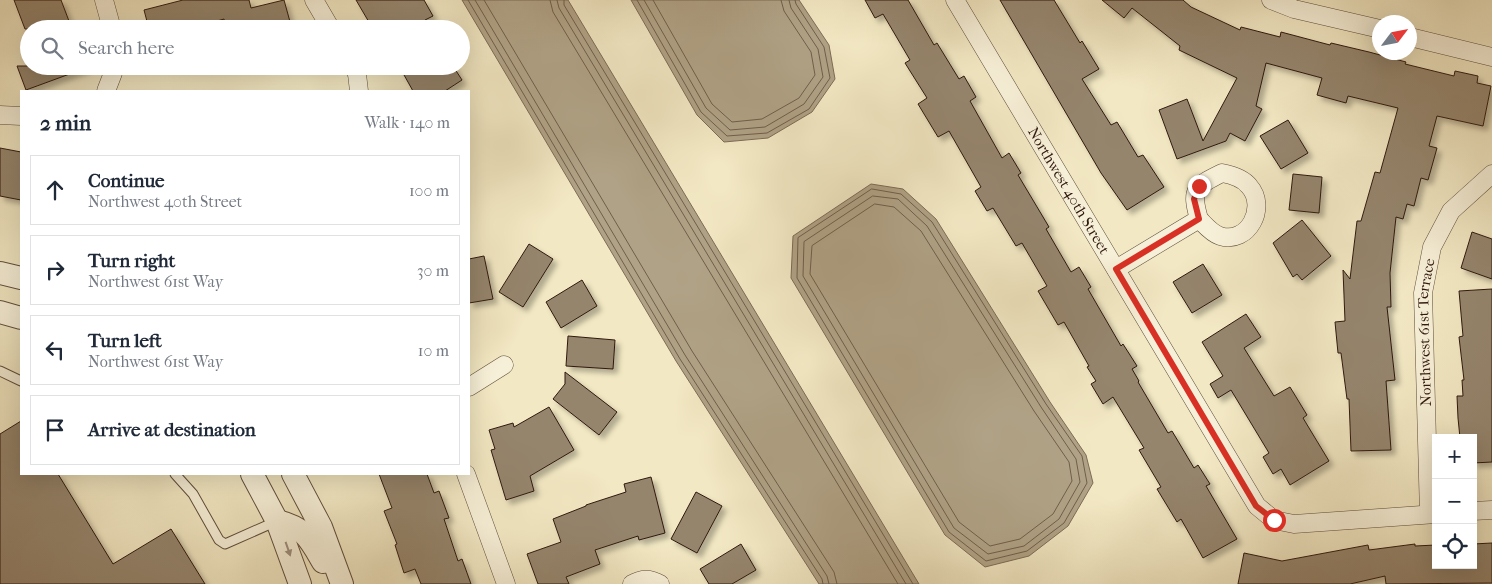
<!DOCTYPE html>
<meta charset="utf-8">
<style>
body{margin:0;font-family:"IM FELL French Canon",serif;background:#f6f6f7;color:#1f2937}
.controls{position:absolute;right:15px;bottom:15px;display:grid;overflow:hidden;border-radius:0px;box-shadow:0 5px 20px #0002}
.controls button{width:45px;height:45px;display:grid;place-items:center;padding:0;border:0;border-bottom:1px solid #e0e1e3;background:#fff;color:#1f2937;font:25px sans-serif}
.compass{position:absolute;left:1372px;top:15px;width:45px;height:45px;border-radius:50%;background:#fff;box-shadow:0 5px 20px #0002;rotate:58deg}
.stop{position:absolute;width:15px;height:15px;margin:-11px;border:4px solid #d93025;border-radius:50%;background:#fff}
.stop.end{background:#d93025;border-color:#fff;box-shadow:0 1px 5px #0008}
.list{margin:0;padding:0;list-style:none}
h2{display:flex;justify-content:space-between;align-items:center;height:65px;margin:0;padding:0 20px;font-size:21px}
h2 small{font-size:16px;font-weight:400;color:#747a83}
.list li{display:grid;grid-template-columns:32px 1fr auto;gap:15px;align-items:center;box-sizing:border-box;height:70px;margin:0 10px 10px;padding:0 10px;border:1px solid #e0e1e3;border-radius:0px}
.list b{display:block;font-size:19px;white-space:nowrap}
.list p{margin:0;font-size:16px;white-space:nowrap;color:#747a83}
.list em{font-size:16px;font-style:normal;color:#747a83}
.icon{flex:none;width:28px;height:28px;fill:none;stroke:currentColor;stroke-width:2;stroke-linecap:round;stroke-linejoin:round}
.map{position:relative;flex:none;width:1492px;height:584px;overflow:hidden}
.search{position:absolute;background:#fff;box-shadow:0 5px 20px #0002;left:20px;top:20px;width:450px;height:55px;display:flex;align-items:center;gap:12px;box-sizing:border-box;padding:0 18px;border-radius:28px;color:#747a83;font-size:19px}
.panel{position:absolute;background:#fff;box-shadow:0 5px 20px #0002;left:20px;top:90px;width:450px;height:385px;border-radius:0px}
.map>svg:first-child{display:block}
.water{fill:#b0a286;stroke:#7d6b56}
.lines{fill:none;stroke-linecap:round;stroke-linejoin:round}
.shore{stroke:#705e4a;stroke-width:1}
.building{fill:#95856d;stroke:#30190f;filter:url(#shadow)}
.service-casing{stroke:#604d3c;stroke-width:11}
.minor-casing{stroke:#604d3c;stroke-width:19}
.tertiary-casing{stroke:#604d3c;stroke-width:24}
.service{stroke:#f7f0d8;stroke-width:9}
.minor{stroke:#f7f0d8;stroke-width:18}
.tertiary{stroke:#f7f0d8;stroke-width:22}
.oneway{fill:#9d8f7e}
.route{stroke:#d93025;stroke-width:6}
.labels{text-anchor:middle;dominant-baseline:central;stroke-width:4;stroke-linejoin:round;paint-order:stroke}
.street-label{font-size:15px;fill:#30190f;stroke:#f7f0d8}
</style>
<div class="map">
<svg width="1492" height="584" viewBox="0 0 1492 584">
<defs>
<filter id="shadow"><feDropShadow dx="4.5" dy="4.5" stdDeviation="2.5" flood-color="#0004"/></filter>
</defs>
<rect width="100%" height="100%" fill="#f2e8c3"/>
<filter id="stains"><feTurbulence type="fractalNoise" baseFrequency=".004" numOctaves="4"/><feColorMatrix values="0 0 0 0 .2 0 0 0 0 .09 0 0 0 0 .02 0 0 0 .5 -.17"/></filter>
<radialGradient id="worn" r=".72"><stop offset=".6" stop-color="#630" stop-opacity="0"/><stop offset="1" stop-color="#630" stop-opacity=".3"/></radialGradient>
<g class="water">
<path d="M462,0H568L919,584H819L676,361Z"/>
<path d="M631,0H799L829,45L835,79L812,112L768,138L724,142L697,115Z"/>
<path d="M871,184L903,189L936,219L1050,402L1086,455L1093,483L1068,526L1029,556L985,567L945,535L791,278L793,236Z"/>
</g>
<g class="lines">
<g class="shore">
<path d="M468,0L680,359L822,579L823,584"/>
<path d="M475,0L685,355L827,576L829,584"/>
<path d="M484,0L692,351L834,572L837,584"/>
<path d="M550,0L553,12L898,584"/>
<path d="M557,0L559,8L906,584"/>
<path d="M564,0V5L913,584"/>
<path d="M637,0L701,112L727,136L767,133L809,109L830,78L824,47L796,4L795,0"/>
<path d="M644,0L706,108L730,130L765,127L804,104L823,77L818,49L791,8L789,0"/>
<path d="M653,0L712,104L732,122L762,119L799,98L815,75L811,52L784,11L781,0"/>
<path d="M872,189L901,194L932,222L1046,404L1082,456L1087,483L1064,523L1027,551L986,561L949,532L797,278L798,238Z"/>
<path d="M873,196L898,199L927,226L1041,407L1076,459L1080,482L1059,519L1024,546L988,554L954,528L803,276L804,242Z"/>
<path d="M875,204L894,207L921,231L1034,411L1069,462L1072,481L1053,514L1020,539L990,546L959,522L810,274L812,246Z"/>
</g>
</g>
<g class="building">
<path d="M14,0H61L72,29H25Z"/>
<path d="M183,0H249L251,8L284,0L292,29H226L224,19L189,29H149L144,10Z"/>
<path d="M356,0H424L433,16L425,20L431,29H373Z"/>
<path d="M865,0H908L934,45L937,43L959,79L964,76L976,97L970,101L1002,158L1009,153L1021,173L1018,175L1049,227L1046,229L1071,272L1079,267L1091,287L1088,289L1121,346L1123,344L1137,366L1132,369L1139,381L1138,382L1168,433L1172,431L1194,468L1198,465L1210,484L1206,486L1237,539L1203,558L1181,519L1177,522L1157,489L1161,487L1139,450L1144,448L1113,397L1103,404L1091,384L1096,381L1087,367L1089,366L1064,322L1058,325L1038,291L1047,286L1022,243L1016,246L993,208L987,211L975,191L981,187L949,131L938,137L918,104L927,98L905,63L910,60L883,14L875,18Z"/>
<path d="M1000,0H1054L1080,43L1082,41L1099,69L1082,79L1111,125L1117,122L1138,157L1143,155L1164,187L1127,210L1101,173Z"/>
<path d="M1102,0H1183L1191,7L1240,30L1241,27L1280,37L1281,32L1330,45L1331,43L1369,52L1406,62L1405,64L1454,76L1455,71L1478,76L1477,83L1491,86L1483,126L1437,116L1429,146L1437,148L1428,180L1421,178L1414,206L1407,204L1403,219L1396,217L1390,273L1391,307H1387L1395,380L1386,381L1391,450L1351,451L1349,399H1347L1341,353H1338L1335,322L1345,321L1343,270L1350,279L1357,221H1361L1375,172L1380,173L1398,108L1348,96L1346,103L1317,95L1322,78L1266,63L1256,106L1262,109L1245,141L1230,133L1226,141L1177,159L1159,110L1187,99L1203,141L1237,78L1179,50L1180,46L1132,8L1124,18Z"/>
<path d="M17,66H85L86,68L26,90Z"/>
<path d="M399,66H453L462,80L445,91H413Z"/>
<path d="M1288,120L1308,153L1281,169L1260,136Z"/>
<path d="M0,148L21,152V200L0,196Z"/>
<path d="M1293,174L1322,177L1319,213L1289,210Z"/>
<path d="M1302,220L1331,256L1302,280L1297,274L1293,277L1273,243Z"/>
<path d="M1472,232L1492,239V279L1461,268Z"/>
<path d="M529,244L553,259L523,307L499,292Z"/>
<path d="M484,256L493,299L469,303V259Z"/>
<path d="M1203,264L1222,295L1192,313L1173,282Z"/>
<path d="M582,280L597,306L561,328L546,302Z"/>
<path d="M1492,289V462L1473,463V438H1460L1458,418L1457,396H1463L1462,380H1464L1459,337L1463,336L1459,291Z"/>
<path d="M1246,314L1261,337L1244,348L1274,396L1290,387L1307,415L1303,418L1329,461L1290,485L1281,469L1273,474L1263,457L1269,453L1231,390L1218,398L1210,384L1223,376L1202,342Z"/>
<path d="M568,336L615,340L613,369L566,366Z"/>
<path d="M565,372L617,412L599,435L553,399L565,384Z"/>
<path d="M549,407L574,450L530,476L534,491L506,500L491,450L495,449L489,430L513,423L514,427Z"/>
<path d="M21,421V474H58L113,564L171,529L205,584H0V434Z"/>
<path d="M379,474H427L434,493L439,491L449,518L444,519L458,561L462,559L471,584H421L415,569L404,573L395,545L397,544L384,511L392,508Z"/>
<path d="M651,477L665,533L639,540L638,536L595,550L600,564L566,577L569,584H538L527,554L561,542L553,519L586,506V505L626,492L624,484Z"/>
<path d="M696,492L722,506L697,553L671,539Z"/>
<path d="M1492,543V583L1386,584L1385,576L1350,584H1238L1244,553L1282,561L1368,545L1369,550L1415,544V546L1436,545V565H1473V544Z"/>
<path d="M741,544L756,570L732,584H709L700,569Z"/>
</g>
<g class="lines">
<defs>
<g id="service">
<path d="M0,371L21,381"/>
<path d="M175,474L193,494L219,540L225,544L277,521"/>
</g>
<g id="minor">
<path d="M104,0L112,29"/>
<path d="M314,0L331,29"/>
<path id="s1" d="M955,0L1257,506L1274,520L1294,524L1436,514"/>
<path d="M1271,0L1294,9L1380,29"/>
<path d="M1410,37L1492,57"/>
<path d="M353,66L357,74L359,91"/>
<path d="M106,91L113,73V66"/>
<path d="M0,115L21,116"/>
<path d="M1116,269L1199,219C1205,225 1211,233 1220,236C1248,245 1268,207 1249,186C1243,178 1232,175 1222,173C1196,186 1190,188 1199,219"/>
<path d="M469,387L504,365"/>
<path d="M466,474L506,584"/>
<path d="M1473,511L1492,510"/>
<path id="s2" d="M1429,514L1423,293L1432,247L1451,211L1492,174"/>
<path d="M632,584C642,578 650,578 660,584"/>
</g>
<g id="tertiary">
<path d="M0,273L21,278"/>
<path d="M0,312L21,318"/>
<path d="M252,474L277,521L300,584"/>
<path d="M293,474L321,527L342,584"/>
<path d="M277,521C305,528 309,538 323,562"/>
</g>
</defs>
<use href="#service" class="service-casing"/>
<use href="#minor" class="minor-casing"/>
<use href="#tertiary" class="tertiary-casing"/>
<use href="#service" class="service"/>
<use href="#minor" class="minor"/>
<use href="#tertiary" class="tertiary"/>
</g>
<defs><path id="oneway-solid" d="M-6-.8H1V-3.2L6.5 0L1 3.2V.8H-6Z" transform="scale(1.25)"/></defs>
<use class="oneway" href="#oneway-solid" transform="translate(288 549) rotate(71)"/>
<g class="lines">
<path class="route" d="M1199,186L1194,199L1199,219L1116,269L1256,506L1274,520"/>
</g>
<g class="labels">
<g class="street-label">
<text stroke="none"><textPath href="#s1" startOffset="222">Northwest 40th Street</textPath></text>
<text stroke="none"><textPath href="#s2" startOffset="182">Northwest 61st Terrace</textPath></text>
</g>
</g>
<rect width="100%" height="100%" filter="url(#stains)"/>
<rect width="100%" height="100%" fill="url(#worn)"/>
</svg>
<div class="controls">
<button>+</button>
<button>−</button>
<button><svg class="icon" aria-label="locate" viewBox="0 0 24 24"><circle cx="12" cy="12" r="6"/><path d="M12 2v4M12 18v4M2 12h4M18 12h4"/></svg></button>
</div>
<svg class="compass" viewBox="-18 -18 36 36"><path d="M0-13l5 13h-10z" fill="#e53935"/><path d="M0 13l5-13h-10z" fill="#747a83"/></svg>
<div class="stop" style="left:1274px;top:520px"></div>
<div class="stop end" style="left:1199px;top:186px"></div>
<div class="search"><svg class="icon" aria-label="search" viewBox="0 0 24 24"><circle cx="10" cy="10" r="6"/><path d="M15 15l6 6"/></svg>Search here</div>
<section class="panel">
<h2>2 min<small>Walk · 140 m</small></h2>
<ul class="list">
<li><svg class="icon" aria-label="ahead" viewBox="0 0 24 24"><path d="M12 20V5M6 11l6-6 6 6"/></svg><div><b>Continue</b><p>Northwest 40th Street</p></div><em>100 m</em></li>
<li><svg class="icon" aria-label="right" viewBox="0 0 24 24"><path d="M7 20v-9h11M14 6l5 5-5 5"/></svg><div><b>Turn right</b><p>Northwest 61st Way</p></div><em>30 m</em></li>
<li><svg class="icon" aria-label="left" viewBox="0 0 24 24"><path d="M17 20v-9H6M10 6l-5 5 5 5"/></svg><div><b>Turn left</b><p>Northwest 61st Way</p></div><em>10 m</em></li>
<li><svg class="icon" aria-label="arrive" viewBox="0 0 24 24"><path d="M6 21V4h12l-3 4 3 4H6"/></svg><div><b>Arrive at destination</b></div></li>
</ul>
</section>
</div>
